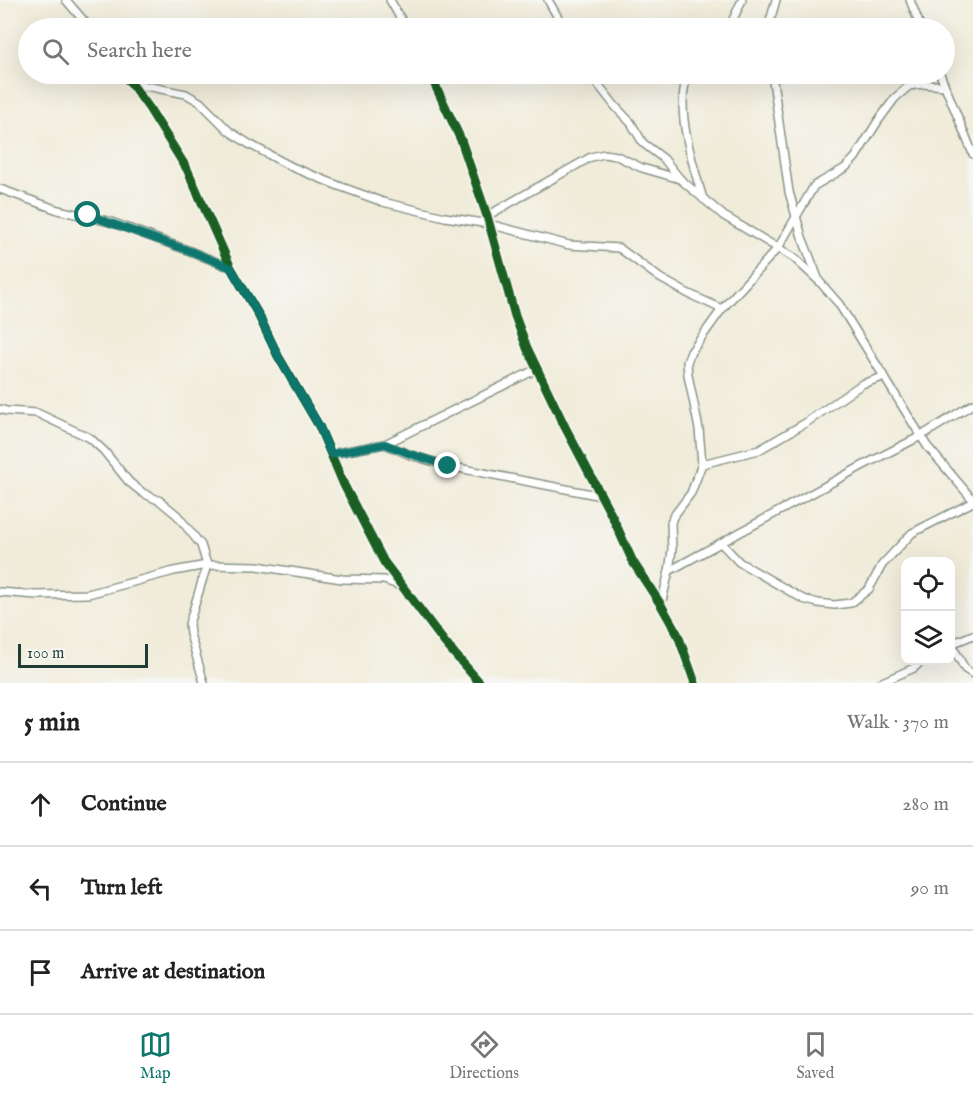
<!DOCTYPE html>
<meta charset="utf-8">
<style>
body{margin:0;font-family:"IM FELL English",serif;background:#f6f6f6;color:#222}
.controls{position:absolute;right:18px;bottom:18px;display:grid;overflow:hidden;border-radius:12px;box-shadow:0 6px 24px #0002}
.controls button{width:54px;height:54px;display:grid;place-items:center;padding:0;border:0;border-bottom:2px solid #e0e0e0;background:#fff;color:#222;font:30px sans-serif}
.scale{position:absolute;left:18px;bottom:15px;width:130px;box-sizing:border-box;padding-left:6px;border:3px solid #1f3d34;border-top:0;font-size:16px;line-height:21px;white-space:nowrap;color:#1f3d34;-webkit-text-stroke:4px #f6f6f2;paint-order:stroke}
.stop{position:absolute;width:18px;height:18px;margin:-14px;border:4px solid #0f766e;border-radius:50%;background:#fff}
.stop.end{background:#0f766e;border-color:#fff;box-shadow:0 2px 6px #0008}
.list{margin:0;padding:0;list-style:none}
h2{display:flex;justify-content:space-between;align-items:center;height:78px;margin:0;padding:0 24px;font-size:26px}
h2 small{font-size:20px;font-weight:400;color:#767676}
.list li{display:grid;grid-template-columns:39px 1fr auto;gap:18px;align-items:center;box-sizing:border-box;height:84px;padding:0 24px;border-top:2px solid #e0e0e0}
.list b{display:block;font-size:22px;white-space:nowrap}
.list em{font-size:20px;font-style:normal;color:#767676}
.icon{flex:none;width:33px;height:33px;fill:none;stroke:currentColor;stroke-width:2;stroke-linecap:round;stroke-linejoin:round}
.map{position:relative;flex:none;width:973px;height:683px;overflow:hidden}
.search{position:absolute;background:#fff;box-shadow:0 6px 24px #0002;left:18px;right:18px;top:18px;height:66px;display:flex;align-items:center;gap:15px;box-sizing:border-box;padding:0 21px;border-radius:33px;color:#767676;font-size:22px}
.sheet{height:330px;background:#fff}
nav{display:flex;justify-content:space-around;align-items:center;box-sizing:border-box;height:84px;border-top:2px solid #e0e0e0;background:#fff;font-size:16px;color:#767676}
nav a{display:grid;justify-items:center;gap:3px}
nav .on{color:#0f766e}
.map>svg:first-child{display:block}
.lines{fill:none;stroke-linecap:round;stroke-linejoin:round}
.street-casing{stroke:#889487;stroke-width:10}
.street{stroke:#fff;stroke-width:7}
.cycleway-casing{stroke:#f6f6f2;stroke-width:13}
.cycleway{stroke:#1b5e20;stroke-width:9}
.route{stroke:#0f766e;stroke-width:8}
</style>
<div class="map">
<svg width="973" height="683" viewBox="0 0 973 683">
<rect width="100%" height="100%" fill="#f6f6f2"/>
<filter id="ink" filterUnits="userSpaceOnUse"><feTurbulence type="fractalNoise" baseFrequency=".0167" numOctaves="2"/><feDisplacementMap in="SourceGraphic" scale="12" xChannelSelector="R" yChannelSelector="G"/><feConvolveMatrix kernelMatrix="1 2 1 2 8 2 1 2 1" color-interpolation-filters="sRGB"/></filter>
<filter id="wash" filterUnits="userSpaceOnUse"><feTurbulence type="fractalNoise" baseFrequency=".008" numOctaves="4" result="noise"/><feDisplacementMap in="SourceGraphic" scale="24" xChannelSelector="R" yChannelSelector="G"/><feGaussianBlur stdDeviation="1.35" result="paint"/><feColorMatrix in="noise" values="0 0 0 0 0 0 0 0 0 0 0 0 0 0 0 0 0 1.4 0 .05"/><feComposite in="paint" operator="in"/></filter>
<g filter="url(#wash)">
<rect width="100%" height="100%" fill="#f1ecda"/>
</g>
<g filter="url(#ink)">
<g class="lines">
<defs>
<g id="street">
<path d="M66,0L90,28"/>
<path d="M390,0L406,28"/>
<path d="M548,0L564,28"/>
<path d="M910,0L921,28"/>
<path d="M729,28L742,0"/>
<path d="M768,28L776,0"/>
<path d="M121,74L131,83L149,108L187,169L231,268L258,314L278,356L319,426L344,485L384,562L445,643L480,683"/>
<path d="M430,74L461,140L487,216L515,316L527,348L565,427L613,518L633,562L661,605L678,635L695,683"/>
<path d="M590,74L615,106L631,123L643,143L664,159L680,179"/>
<path d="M688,74C674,109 693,164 703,199"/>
<path d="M772,74L789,192L802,237L818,278"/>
<path d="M940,74L973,154"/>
<path d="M131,83L186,94L200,102L229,131L249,144L292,167L339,186L383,202L445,217L489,224L569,245L619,248L660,278L687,293L722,309"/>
<path d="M0,189L58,210L111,222L190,251L231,268"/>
<path d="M487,216L591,157L604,154L617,156L642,168L680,179L724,216L793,257L819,281L839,304L927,446L973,500"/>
<path d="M0,409L6,411L37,413L90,438L104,451L129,482L143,493L160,501L177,515L201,545L207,565L189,624L190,634L204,683"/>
<path d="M385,444L410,455L448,466L602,496"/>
<path d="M331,454L385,444L537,369"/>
<path d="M702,464L759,450L807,422L862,384L883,377"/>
<path d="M721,543L739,562L803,599L818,603L834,605L851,603L869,589L882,565L912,533L973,502"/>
<path d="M669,571L862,466L921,436L973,404"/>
<path d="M0,592L36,595L88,594L174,571L207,565L257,566L342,579L384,580L401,586"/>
<path d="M661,605L669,571L672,550L671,523L673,517L691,493L702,464L699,429L688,375L687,362L691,352L722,309L778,248L814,186L845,168L855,158L878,121L895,98L909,86L923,84L944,86"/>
<path d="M973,635L951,644L965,669L973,674"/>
<path d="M880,683L914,668L923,660"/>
</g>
</defs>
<use href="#street" class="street-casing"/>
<use href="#street" class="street"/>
<defs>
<g id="cycleway">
<path d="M121,74L131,83L149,108L187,169L231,268L258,314L278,356L319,426L344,485L384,562L445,643L480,683"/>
<path d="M430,74L461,140L487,216L515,316L527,348L565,427L613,518L633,562L661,605L678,635L695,683"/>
</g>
</defs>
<use href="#cycleway" class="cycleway-casing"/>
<use href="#cycleway" class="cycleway"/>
</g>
</g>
<g class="lines" filter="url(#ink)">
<path class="route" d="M88,215L190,251L231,268L258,314L278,356L319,426L331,454L385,444L410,454L448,466"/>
</g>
</svg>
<div class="controls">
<button><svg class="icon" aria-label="locate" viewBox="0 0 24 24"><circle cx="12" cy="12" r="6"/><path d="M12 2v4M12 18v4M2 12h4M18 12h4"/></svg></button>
<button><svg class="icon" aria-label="layers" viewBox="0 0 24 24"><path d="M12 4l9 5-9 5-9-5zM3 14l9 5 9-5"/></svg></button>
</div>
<div class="scale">100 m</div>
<div class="stop" style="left:88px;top:215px"></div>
<div class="stop end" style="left:448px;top:466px"></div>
<div class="search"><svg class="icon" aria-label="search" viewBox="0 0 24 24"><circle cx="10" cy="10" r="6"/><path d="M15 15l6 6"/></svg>Search here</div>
</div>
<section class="sheet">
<h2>5 min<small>Walk · 370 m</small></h2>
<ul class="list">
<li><svg class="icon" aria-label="ahead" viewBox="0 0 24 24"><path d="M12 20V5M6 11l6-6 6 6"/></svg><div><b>Continue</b></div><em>280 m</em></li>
<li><svg class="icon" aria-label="left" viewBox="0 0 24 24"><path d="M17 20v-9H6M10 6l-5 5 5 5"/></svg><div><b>Turn left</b></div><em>90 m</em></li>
<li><svg class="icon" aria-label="arrive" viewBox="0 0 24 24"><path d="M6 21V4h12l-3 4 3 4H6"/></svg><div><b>Arrive at destination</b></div></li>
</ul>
</section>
<nav>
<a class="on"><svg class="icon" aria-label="map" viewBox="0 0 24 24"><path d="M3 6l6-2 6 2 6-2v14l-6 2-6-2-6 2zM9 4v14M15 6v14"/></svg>Map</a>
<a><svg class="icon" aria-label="directions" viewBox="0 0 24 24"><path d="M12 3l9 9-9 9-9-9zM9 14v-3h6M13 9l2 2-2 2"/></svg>Directions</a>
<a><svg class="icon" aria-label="saved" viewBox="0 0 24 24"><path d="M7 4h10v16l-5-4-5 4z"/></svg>Saved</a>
</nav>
